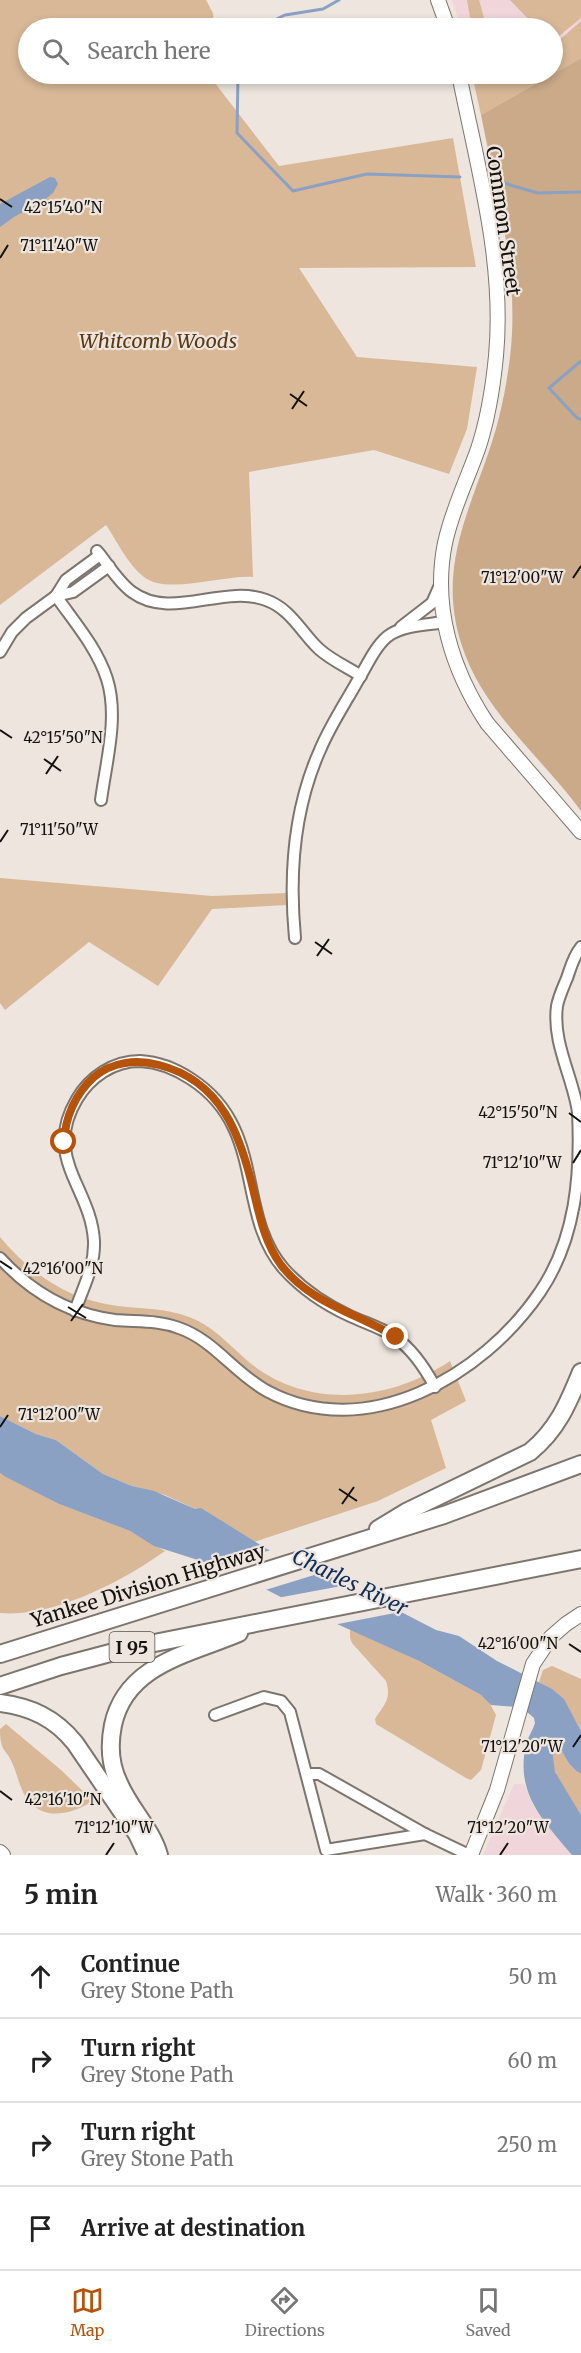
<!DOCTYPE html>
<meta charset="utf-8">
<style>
body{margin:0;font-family:Merriweather,serif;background:#f2f2f2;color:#222}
.stop{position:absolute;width:18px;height:18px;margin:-14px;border:4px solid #b45309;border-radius:50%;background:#fff}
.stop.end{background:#b45309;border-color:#fff;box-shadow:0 2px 6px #0008}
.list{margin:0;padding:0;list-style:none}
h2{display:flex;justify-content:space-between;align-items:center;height:78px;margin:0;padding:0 24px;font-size:26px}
h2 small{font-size:20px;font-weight:400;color:#767676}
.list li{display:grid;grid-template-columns:39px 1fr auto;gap:18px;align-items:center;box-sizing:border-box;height:84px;padding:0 24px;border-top:2px solid #e0e0e0}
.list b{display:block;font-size:22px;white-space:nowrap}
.list p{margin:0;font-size:20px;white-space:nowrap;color:#767676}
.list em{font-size:20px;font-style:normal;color:#767676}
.icon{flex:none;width:33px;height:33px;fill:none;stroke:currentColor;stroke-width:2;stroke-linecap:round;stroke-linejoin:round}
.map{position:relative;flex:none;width:581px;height:1855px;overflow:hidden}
.search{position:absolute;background:#fff;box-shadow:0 3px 9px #0003;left:18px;right:18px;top:18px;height:66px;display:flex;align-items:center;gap:15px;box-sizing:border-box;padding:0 21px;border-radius:33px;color:#767676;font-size:22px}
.sheet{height:414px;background:#fff}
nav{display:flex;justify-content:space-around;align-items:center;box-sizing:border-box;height:84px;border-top:2px solid #e0e0e0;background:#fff;font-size:16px;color:#767676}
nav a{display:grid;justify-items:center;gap:3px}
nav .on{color:#b45309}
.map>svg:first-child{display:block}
.education{fill:#f0d5da}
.green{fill:#d8b897}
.forest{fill:#caaa89}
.water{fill:#8aa1c4}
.pier{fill:#ede5de}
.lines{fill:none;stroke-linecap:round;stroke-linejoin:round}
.stream{stroke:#8aa1c4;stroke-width:3}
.minor-casing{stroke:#7c756e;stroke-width:14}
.major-casing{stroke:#7c756e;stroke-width:16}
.highway-casing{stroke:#7c756e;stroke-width:20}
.minor{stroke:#fff;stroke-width:10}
.major{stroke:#fff;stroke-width:14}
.highway{stroke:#fff;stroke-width:16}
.route{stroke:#b45309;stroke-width:8}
.ticks{fill:none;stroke:#14120f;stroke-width:2}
.labels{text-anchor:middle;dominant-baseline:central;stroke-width:4.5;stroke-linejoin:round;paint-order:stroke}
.shield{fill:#ede5de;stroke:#55514d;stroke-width:1.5}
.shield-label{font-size:18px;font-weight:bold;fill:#14120f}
.street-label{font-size:20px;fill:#14120f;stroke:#ede5de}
.park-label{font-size:20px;font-style:italic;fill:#5a3a12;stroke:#ede5de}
.water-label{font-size:21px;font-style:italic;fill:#102d5a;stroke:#ede5de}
.ticks-label{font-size:15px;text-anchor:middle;fill:#14120f;stroke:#ede5de;stroke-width:4.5;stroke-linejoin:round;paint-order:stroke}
</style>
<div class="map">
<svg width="581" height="1855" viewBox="0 0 581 1855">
<rect width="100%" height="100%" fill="#ede5de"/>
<g class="education">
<path d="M452,0H581V58L481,115L472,74H552V28H461Z"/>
<path d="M514,1784H524L533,1805L572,1855H483Z"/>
</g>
<g class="green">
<path d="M0,0H206L213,13L214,28H28V74H211V78L279,166L453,138L476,267L299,268L357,357L477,367L467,429L449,474L374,450L249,472L253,577C223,575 167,595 144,577C128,565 117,541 106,525L0,605Z"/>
<path d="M467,0H479L484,18L490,28H475L470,17Z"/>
<path d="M510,0H581V18L553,41L552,28H537Z"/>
<path d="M581,21V58L481,115L472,74H552L553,44L563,37Z"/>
<path d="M0,878L212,896L287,893V905L212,909L158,986L89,942L5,1010L0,1003Z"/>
<path d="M0,1237C31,1274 68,1300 118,1306C143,1309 165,1308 189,1317C216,1327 232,1349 254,1366C312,1410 392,1400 450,1361L466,1401L431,1420L446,1468L378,1501L254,1542L200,1509H195L165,1495L132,1486L103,1474L56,1440L36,1434L0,1416Z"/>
<path d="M0,1473L59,1504L130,1531L165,1551C123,1581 53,1618 0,1613Z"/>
<path d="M350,1629L419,1661L481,1695L489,1702L496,1715L481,1770L471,1780L466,1778L376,1724L375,1719C384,1705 392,1699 386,1681L352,1643L350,1638Z"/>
<path d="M552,1666L581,1679V1731C571,1711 558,1693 539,1682L543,1670Z"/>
<path d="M6,1724L61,1770L93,1801C74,1813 46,1822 29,1801C21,1792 18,1778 14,1767C7,1748 0,1754 0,1729Z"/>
<path d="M556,1740C566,1753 564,1764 581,1774V1815C569,1796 541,1764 556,1740Z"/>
</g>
<path class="forest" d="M581,58V811C540,755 482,711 461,643C439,572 465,520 488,454C499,423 506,390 510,357C520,275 497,196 481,115Z"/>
<g class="water">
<path d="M50,177L55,178L58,184L53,193L42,202L14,217L0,227V204Z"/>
<path d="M0,1416L36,1434L56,1440L103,1474L132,1486L154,1491L195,1509L201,1508L267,1549L347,1584L436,1630L459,1636L497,1661L552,1689L564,1699L581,1731V1774C566,1765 565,1754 556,1740L552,1750L555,1772L581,1815V1855H572C543,1820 515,1794 526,1744C528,1737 533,1730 535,1723L534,1718L527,1712L516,1707L491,1705L481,1695L419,1661L306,1610L226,1569L154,1546L130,1531L59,1504L6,1477L0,1473Z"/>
</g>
<g class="pier">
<path d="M274,1549L302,1559L324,1572L262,1591L214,1567Z"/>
<path d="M352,1584L405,1611L333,1625L277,1598Z"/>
</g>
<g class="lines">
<g class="stream">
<path d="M257,28L285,15L323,9L339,0"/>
<path d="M238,74L237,133L293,191L367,174L460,177"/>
<path d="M500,182L538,193L581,192"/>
<path d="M581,361L549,388L576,417L581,420"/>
</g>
<defs>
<g id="minor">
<path d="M97,551C108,564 118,582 132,592C171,621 223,584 266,600C291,609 301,632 319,649C331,660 347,667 361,676"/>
<path d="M56,596C75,623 97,648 107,679C119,717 106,762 101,800"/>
<path d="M56,596L66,580L100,555"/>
<path d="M401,627L432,603L440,585"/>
<path d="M0,652L12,632L26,618L56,596L73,592L109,566"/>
<path d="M295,938C289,875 294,808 320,750C330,726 344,705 357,682C366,668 376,643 391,634C406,625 427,625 444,622"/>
<path d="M0,1258C31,1292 69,1314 115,1320C137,1322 158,1320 179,1328C214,1340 234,1373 267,1391C366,1444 483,1376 540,1292C576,1239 581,1175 578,1112C573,1077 552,1043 557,1006C559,996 563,988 567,978C571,967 573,957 581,947"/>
<path d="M75,1311C83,1287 95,1267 94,1241C91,1187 42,1158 77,1099C90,1077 113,1061 140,1061C157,1062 176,1069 191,1079C267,1128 235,1213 284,1269C302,1289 326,1305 350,1316C365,1323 382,1328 395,1337C413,1350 425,1368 435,1387"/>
<path d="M215,1715L264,1697L281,1701L290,1712L326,1850L425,1834"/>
<path d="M307,1774H319L425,1834L469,1855"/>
</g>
<g id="major">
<path d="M438,0L448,28"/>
<path d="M459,74C477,166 505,261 496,356C493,387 488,419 478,449C467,480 452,510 445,543C432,607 452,670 487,723L581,832"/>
<path d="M0,1852L3,1855"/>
<path d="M471,1855L497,1790L533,1664L551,1637L566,1624L581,1614"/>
</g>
<g id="highway">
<path d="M378,1529L406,1512L530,1452C557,1430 568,1404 581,1372"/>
<path d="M0,1654L444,1515L581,1464"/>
<path d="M0,1686L61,1666L129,1648L581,1559"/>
<path d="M0,1703C31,1707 55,1718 75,1743L137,1834L147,1855"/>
<path d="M159,1855C151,1828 130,1809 119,1783C110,1765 109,1745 113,1725C126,1664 190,1654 239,1633"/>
</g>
</defs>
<use href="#minor" class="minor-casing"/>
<use href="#major" class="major-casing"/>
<use href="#highway" class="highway-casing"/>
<use href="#minor" class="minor"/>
<use href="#major" class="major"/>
<use href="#highway" class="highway"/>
</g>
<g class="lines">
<path class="route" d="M64,1142C65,1118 75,1094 94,1077C112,1062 136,1059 159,1065C222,1081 241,1136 254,1193C260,1218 265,1243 281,1265C310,1303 356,1313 396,1337"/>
</g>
<path class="ticks" d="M0,199L12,207M0,258L8,245M290,394L307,406M292,409L304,391M573,578L581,566M0,730L12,738M44,759L61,771M46,774L58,756M0,842L8,830M315,942L332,954M317,956L329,939M569,1113L581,1122M573,1163L581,1150M0,1261L12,1269M68,1307L86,1318M71,1321L83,1304M0,1427L8,1415M339,1489L357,1501M342,1504L354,1487M569,1644L581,1652M573,1747L581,1735M0,1791L12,1800M106,1855L114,1843M500,1855L508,1843"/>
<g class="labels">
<rect class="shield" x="109.5" y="1632" width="45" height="30" rx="4.5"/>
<g class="shield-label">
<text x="132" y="1647">I 95</text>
</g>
<g class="street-label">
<text transform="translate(504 221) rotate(82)">Common Street</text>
<text transform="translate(148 1585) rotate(-17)">Yankee Division Highway</text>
</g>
<g class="park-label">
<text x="158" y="340">Whitcomb Woods</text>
</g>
<g class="water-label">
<text transform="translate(350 1582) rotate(26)">Charles River</text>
</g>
</g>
<g class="ticks-label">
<text x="63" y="213">42°15'40"N</text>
<text x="59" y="251">71°11'40"W</text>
<text x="522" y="583">71°12'00"W</text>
<text x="63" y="743">42°15'50"N</text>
<text x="59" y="835">71°11'50"W</text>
<text x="518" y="1118">42°15'50"N</text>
<text x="522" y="1168">71°12'10"W</text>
<text x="63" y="1274">42°16'00"N</text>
<text x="59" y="1420">71°12'00"W</text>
<text x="518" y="1649">42°16'00"N</text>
<text x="522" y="1752">71°12'20"W</text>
<text x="63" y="1805">42°16'10"N</text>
<text x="114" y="1833">71°12'10"W</text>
<text x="508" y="1833">71°12'20"W</text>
</g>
</svg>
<div class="stop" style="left:64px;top:1142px"></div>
<div class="stop end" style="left:396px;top:1337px"></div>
<div class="search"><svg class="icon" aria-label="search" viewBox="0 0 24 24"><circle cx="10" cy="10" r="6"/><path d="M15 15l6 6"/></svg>Search here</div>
</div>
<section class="sheet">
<h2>5 min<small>Walk · 360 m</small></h2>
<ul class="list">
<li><svg class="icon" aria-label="ahead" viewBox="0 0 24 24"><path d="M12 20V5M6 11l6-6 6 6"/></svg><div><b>Continue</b><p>Grey Stone Path</p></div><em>50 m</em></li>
<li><svg class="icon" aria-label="right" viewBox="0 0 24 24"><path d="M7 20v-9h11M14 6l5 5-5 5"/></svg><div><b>Turn right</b><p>Grey Stone Path</p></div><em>60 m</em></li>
<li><svg class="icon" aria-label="right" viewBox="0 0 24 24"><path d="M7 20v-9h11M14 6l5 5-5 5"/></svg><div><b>Turn right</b><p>Grey Stone Path</p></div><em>250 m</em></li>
<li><svg class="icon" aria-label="arrive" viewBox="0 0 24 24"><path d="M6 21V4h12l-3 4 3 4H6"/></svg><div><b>Arrive at destination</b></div></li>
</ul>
</section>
<nav>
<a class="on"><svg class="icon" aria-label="map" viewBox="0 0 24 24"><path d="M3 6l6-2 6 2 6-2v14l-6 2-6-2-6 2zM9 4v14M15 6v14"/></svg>Map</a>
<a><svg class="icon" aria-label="directions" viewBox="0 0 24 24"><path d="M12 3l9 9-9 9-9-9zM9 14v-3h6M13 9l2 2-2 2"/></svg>Directions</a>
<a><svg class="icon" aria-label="saved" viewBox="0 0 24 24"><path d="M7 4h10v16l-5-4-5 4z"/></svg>Saved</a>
</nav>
